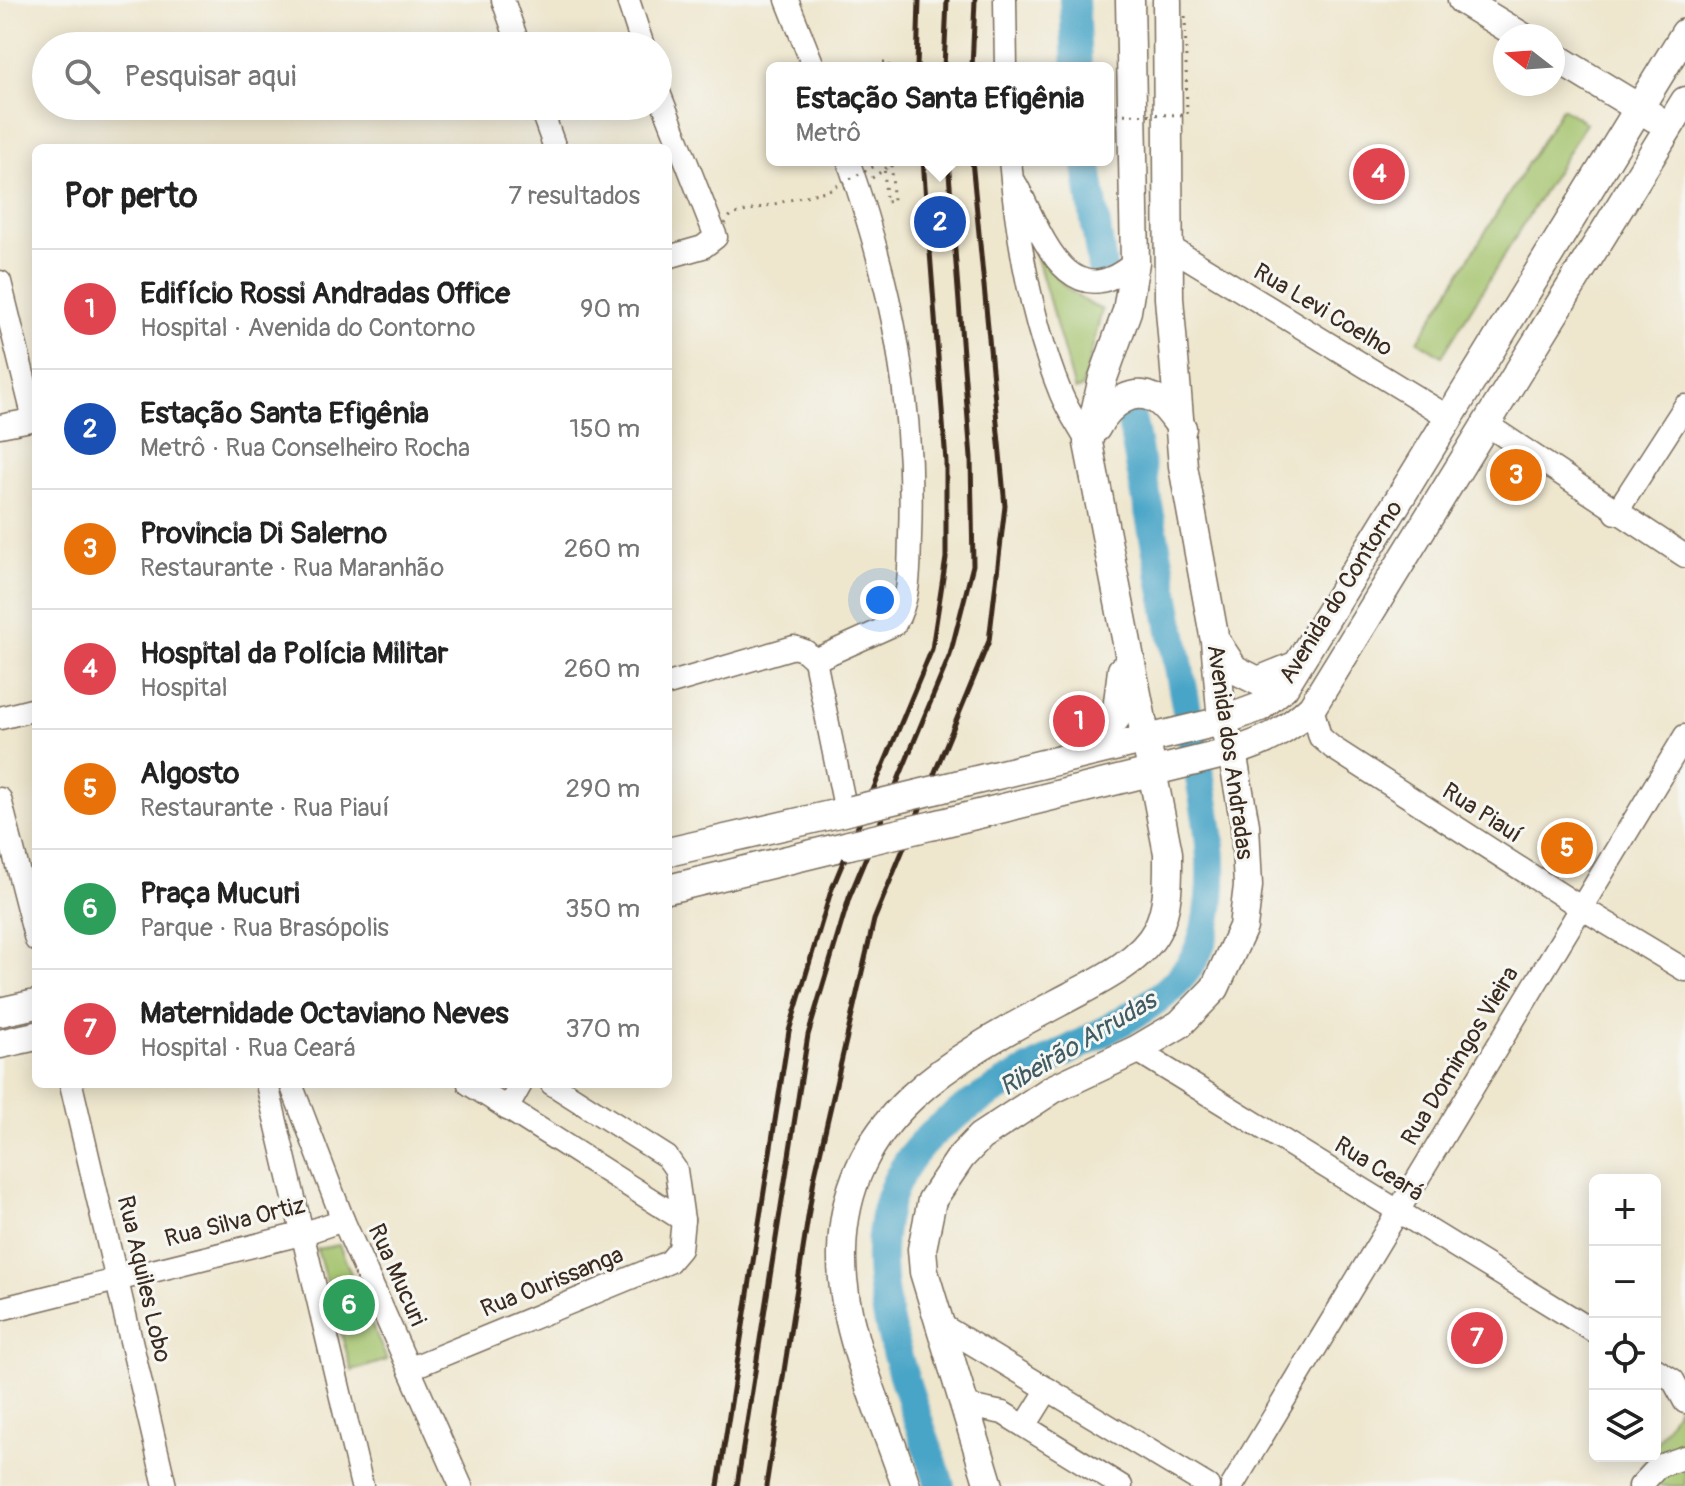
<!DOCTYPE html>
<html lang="pt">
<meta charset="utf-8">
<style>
body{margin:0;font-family:Pangolin,sans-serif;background:#f2f2f2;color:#222}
.controls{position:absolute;right:24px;bottom:24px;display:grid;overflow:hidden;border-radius:12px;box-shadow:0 4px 20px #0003}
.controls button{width:72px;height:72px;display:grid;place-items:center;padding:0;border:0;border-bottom:2px solid #e0e0e0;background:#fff;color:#222;font:40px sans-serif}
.compass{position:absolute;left:1493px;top:24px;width:72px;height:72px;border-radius:50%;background:#fff;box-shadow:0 4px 20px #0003;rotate:287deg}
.you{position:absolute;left:880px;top:600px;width:28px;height:28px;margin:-20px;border:6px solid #fff;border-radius:50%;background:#1a73e8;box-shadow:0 0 0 12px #1a73e833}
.badge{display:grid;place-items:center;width:52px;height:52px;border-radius:50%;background:#b5179e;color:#fff;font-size:26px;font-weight:700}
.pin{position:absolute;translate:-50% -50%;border:4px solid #fff;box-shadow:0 2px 8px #0006}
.popup{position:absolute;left:766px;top:62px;width:348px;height:104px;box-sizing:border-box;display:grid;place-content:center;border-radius:12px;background:#fff;filter:drop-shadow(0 2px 6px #0005);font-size:26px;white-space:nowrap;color:#767676}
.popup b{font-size:30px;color:#222}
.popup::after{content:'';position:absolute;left:50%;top:100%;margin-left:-16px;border:16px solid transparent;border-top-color:#fff}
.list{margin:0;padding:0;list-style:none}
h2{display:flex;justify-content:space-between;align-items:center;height:104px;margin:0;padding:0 32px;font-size:34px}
h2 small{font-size:26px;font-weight:400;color:#767676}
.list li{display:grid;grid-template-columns:52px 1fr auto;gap:24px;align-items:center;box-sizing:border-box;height:120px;padding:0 32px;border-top:2px solid #e0e0e0}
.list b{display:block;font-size:30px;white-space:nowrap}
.list p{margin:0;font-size:26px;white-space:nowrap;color:#767676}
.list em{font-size:26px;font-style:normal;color:#767676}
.icon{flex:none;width:44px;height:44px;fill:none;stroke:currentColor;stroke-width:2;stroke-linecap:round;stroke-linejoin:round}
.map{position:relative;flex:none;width:1685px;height:1486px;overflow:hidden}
.search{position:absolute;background:#fff;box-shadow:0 4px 20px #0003;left:32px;top:32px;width:640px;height:88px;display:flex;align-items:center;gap:20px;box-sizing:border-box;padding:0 28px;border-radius:44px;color:#767676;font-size:30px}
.panel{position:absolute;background:#fff;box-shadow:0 4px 20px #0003;left:32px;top:144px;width:640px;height:944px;border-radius:12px}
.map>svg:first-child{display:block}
.green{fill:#a3c26a;stroke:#6f7644;stroke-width:2}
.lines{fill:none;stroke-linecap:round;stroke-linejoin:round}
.river{stroke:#48a5c7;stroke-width:30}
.minor-casing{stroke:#7a6c5b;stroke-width:25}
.major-casing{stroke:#7a6c5b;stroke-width:31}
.path{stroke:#7a6c5b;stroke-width:3;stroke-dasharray:2 6;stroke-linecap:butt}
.minor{stroke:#fff;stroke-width:22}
.major{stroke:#fff;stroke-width:28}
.rail{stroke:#3b2a1e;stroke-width:5}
.major-bridge-casing{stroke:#7a6c5b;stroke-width:31;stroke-linecap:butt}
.path-bridge{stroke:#7a6c5b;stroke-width:3;stroke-dasharray:2 6;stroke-linecap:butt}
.major-bridge{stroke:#fff;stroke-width:28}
.labels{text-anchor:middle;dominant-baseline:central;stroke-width:6;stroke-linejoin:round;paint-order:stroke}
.street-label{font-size:24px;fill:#3b2a1e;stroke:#f6f6f2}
.water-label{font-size:26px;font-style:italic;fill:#405b62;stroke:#f6f6f2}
</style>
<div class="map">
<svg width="1685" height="1486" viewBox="0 0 1685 1486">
<rect width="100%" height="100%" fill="#f6f6f2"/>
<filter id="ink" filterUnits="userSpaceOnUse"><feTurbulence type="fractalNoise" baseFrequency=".0125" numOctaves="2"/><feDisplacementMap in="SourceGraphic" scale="16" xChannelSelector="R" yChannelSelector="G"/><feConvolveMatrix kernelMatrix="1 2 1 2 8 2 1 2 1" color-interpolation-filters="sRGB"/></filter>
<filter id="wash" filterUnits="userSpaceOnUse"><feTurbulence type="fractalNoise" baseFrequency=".006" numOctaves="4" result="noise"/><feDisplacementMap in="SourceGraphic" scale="32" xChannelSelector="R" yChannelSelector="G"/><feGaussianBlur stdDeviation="1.8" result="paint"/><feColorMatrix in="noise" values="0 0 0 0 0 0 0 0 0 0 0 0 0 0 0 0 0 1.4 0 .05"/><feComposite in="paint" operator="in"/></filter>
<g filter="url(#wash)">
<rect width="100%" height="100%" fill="#eee6cd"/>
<g class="green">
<path d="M1562,108L1586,123L1442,356L1418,341Z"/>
<path d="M1039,250C1052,278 1074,298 1102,310L1082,388L1075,390L1035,251Z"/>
<path d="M339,1245L387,1360L352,1371L317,1249Z"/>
<path d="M1685,1395V1486H1630L1648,1456H1655V1445Z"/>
</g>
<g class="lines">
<g class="river">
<path d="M1074,0L1077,68"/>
<path d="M1086,160L1102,267"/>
<path d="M940,1486C905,1370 824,1217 945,1123C989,1089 1041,1065 1090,1039C1128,1018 1175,996 1196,955C1211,925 1213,878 1210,845C1207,804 1196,762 1189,722C1171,622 1151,522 1132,422"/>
</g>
</g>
</g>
<g filter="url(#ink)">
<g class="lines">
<defs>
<g id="minor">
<path d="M503,0L519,46"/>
<path d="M628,0L643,46"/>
<path d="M787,0L814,68"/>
<path d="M1005,0L1006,68"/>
<path d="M658,90L716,237L703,247L668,257"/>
<path d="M540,106L555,148"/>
<path d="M1010,160C1017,238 1031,321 1061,394C1068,411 1079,427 1088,443"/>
<path d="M1017,186C1042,235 1069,320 1135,262"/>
<path d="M1168,246L1450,418"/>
<path d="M0,282L34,419"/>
<path d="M1486,424L1685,556"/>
<path d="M0,426L36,419"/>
<path d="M1616,513L1685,406"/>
<path d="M815,660L895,624C911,598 909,566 910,536C915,402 892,286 848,160"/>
<path d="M815,660L846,812"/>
<path d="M668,684L794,647L805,651L815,660"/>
<path d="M1312,707L1320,737L1333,748L1580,907L1685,970"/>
<path d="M0,718L36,709"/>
<path d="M0,799L36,940"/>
<path d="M1136,1050L1595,1332"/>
<path d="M71,1084L165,1486"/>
<path d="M267,1084L362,1486"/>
<path d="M291,1084L343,1220L461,1486"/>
<path d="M469,1084L683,1220L676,1170L667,1157L552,1084"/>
<path d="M507,1109L521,1084"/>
<path d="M0,1309L305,1233L343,1220"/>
<path d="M938,1323L1208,1486"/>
<path d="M411,1368L669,1262L680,1249L683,1220"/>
<path d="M1655,1369L1673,1380L1685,1402"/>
<path d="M963,1405L1003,1413L1121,1486"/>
<path d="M1025,1426L1048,1389"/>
<path d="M1232,1486L1685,736"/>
<path d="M1640,1486L1659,1466L1685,1457"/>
</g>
<g id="major">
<path d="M1462,0L1521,36"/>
<path d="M1553,56L1655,118"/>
<path d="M1096,428C1108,405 1136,381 1162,404C1169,410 1176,421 1182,428"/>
<path d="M1217,643L1234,669L1258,681L1295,666"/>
<path d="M1082,754L1116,718L1122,670"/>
<path d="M939,789L1222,721L1260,707L1284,687L1685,33"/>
<path d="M934,825L1232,752C1265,742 1287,731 1312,707L1685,101"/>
<path d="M668,852L852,810"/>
<path d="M668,889L849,845"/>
<path d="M0,1012L36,1004"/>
<path d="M0,1044L36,1036"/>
<path d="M906,1486C882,1412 840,1331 842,1252C844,1111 962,1054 1071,996C1099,981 1142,960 1157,930C1169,906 1168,880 1168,853L1088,443L1103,378L1127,311L1135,262L1130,0"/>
<path d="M989,1486L924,1272L922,1249L932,1200L961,1157L980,1137L1053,1089L1136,1050L1180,1024L1215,988L1243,927L1248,886L1245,825L1232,752L1222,721L1215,641L1183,466L1169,298L1167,0"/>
</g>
</defs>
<use href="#minor" class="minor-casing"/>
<use href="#major" class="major-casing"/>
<g class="path">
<path d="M881,68V62H889V68"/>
<path d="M884,160V161"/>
<path d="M872,178L892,164"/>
</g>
<use href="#minor" class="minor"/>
<use href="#major" class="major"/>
<g class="rail">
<path d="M917,68L919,0"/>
<path d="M944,68L947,0"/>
<path d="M972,68L975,0"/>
<path d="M718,1486L789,1031L831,891L932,649L946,558V462L923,160"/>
<path d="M737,1486L808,1035L849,898L950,655L973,565L971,458L948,160"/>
<path d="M766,1486L814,1179L874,920L989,641L1005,506L972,160"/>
</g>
<defs>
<g id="major-bridge">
<path d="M852,810L939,789"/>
<path d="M849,845L934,825"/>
</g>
</defs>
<use href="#major-bridge" class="major-bridge-casing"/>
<g class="path-bridge">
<path d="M1108,114L1187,115L1185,10"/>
<path d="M725,224L731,215L829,190L884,161L886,202L893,201L892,164"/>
</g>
<use href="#major-bridge" class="major-bridge"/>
</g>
</g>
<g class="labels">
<g class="street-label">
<text transform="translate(1323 310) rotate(31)">Rua Levi Coelho</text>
<text transform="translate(1341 592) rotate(-58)">Avenida do Contorno</text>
<text transform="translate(1230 752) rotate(82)">Avenida dos Andradas</text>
<text transform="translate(1482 813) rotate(33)">Rua Piauí</text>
<text transform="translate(1460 1056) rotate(-59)">Rua Domingos Vieira</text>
<text transform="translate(1379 1169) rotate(32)">Rua Ceará</text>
<text transform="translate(235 1222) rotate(-14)">Rua Silva Ortiz</text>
<text transform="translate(397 1275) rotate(66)">Rua Mucuri</text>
<text transform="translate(144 1279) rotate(77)">Rua Aquiles Lobo</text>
<text transform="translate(552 1282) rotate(-22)">Rua Ourissanga</text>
</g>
<g class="water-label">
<text transform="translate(1078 1044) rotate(-31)">Ribeirão Arrudas</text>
</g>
</g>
</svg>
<div class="controls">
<button>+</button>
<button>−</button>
<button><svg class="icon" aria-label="locate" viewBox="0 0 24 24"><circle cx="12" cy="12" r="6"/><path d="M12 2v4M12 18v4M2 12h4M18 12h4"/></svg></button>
<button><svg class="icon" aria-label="layers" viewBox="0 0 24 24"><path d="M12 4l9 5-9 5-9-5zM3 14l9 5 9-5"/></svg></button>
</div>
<svg class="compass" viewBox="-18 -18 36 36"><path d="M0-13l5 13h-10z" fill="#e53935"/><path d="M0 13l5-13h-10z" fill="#767676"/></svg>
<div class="you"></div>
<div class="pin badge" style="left:1079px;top:721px;background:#e0444e">1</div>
<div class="pin badge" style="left:940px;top:222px;background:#1a4fb4">2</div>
<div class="popup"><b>Estação Santa Efigênia</b>Metrô</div>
<div class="pin badge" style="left:1516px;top:475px;background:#e8710a">3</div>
<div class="pin badge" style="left:1379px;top:174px;background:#e0444e">4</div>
<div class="pin badge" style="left:1567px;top:848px;background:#e8710a">5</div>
<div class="pin badge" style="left:349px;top:1305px;background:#2e9e5b">6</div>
<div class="pin badge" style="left:1477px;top:1338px;background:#e0444e">7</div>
<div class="search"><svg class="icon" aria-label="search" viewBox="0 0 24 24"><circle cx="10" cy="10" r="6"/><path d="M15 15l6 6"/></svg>Pesquisar aqui</div>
<section class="panel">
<h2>Por perto<small>7 resultados</small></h2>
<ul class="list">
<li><span class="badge" style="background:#e0444e">1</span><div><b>Edifício Rossi Andradas Office</b><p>Hospital · Avenida do Contorno</p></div><em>90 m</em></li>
<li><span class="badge" style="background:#1a4fb4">2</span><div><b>Estação Santa Efigênia</b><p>Metrô · Rua Conselheiro Rocha</p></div><em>150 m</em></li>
<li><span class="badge" style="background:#e8710a">3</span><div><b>Provincia Di Salerno</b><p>Restaurante · Rua Maranhão</p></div><em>260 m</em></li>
<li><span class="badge" style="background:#e0444e">4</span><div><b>Hospital da Polícia Militar</b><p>Hospital</p></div><em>260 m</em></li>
<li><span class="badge" style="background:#e8710a">5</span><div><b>Algosto</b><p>Restaurante · Rua Piauí</p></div><em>290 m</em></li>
<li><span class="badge" style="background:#2e9e5b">6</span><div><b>Praça Mucuri</b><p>Parque · Rua Brasópolis</p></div><em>350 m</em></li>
<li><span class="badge" style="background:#e0444e">7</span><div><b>Maternidade Octaviano Neves</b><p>Hospital · Rua Ceará</p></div><em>370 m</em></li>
</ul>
</section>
</div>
